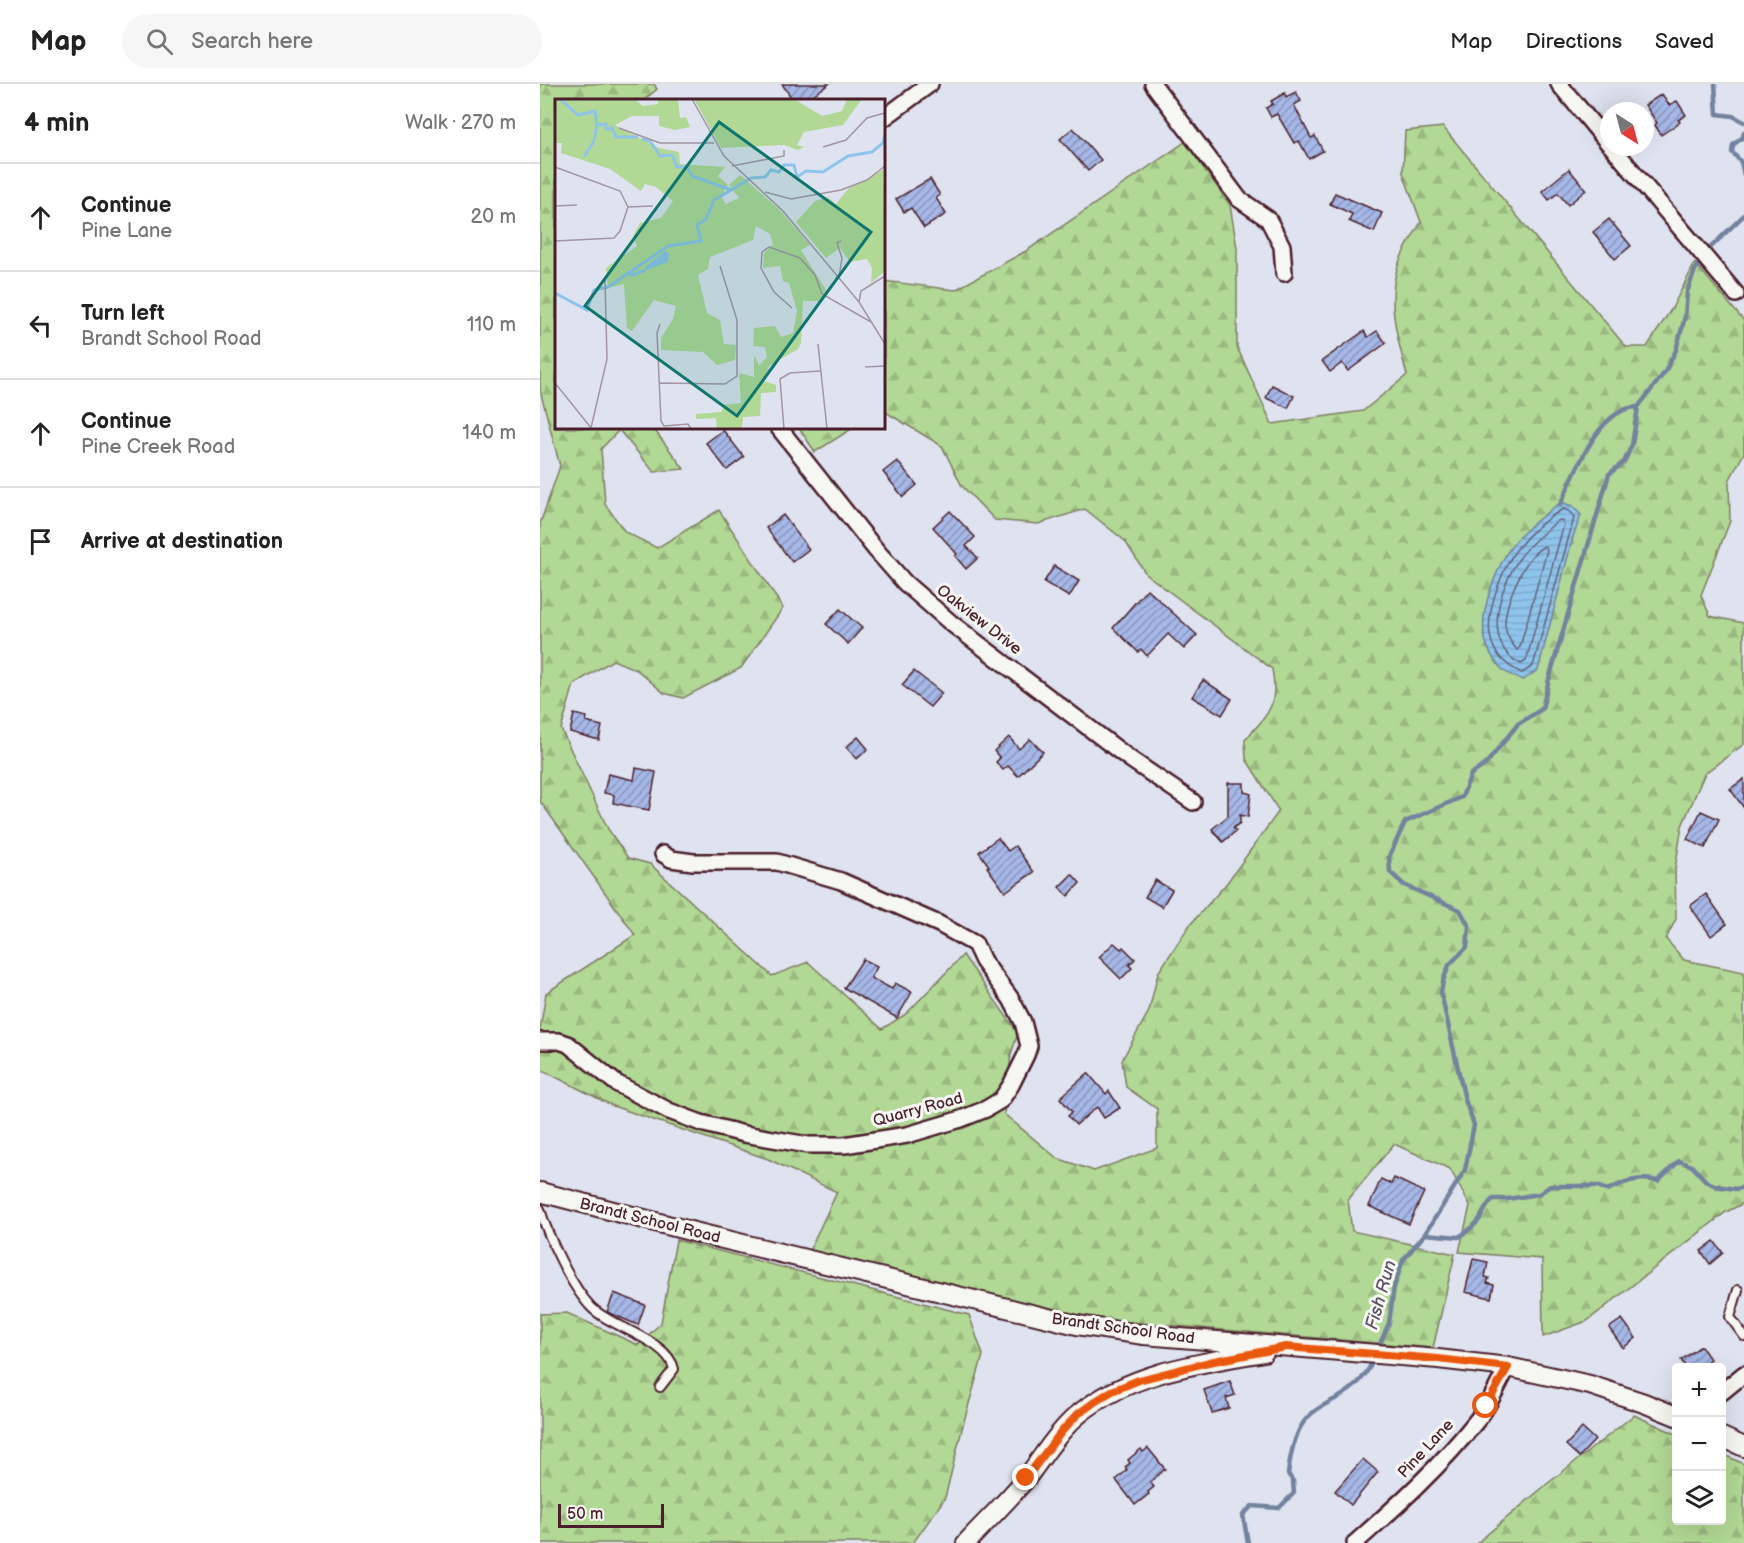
<!DOCTYPE html>
<meta charset="utf-8">
<style>
body{margin:0;font-family:"Balsamiq Sans",sans-serif;background:#f6f6f6;color:#222}
.controls{position:absolute;right:18px;bottom:18px;display:grid;overflow:hidden;border-radius:6px;box-shadow:0 6px 24px #0002}
.controls button{width:54px;height:54px;display:grid;place-items:center;padding:0;border:0;border-bottom:2px solid #e0e0e0;background:#fff;color:#222;font:30px sans-serif}
.compass{position:absolute;left:1060px;top:18px;width:54px;height:54px;border-radius:50%;background:#fff;box-shadow:0 6px 24px #0002;rotate:144deg}
.scale{position:absolute;left:18px;bottom:15px;width:106px;box-sizing:border-box;padding-left:6px;border:3px solid #4a1f2b;border-top:0;font-size:16px;line-height:21px;white-space:nowrap;color:#4a1f2b;-webkit-text-stroke:4px #f6f6f2;paint-order:stroke}
.stop{position:absolute;width:18px;height:18px;margin:-14px;border:4px solid #ea580c;border-radius:50%;background:#fff}
.stop.end{background:#ea580c;border-color:#fff;box-shadow:0 2px 6px #0008}
.list{margin:0;padding:0;list-style:none}
h2{display:flex;justify-content:space-between;align-items:center;height:78px;margin:0;padding:0 24px;font-size:26px}
h2 small{font-size:20px;font-weight:400;color:#767676}
.list li{display:grid;grid-template-columns:39px 1fr auto;gap:18px;align-items:center;box-sizing:border-box;height:108px;padding:0 24px;border-top:2px solid #e0e0e0}
.list b{display:block;font-size:22px;white-space:nowrap}
.list p{margin:0;font-size:20px;white-space:nowrap;color:#767676}
.list em{font-size:20px;font-style:normal;color:#767676}
.icon{flex:none;width:33px;height:33px;fill:none;stroke:currentColor;stroke-width:2;stroke-linecap:round;stroke-linejoin:round}
.map{position:relative;flex:none;width:1204px;height:1459px;overflow:hidden}
header{display:flex;align-items:center;gap:36px;box-sizing:border-box;height:84px;padding:0 30px;background:#fff;border-bottom:2px solid #e0e0e0}
header strong{font-size:28px}
nav{display:flex;gap:33px;margin-inline-start:auto;font-size:21px}
.search{width:420px;height:54px;background:#f6f6f6;display:flex;align-items:center;gap:15px;box-sizing:border-box;padding:0 21px;border-radius:33px;color:#767676;font-size:22px}
main{display:flex}
aside{flex:1;background:#fff}
.map>svg:first-child{display:block}
.forest{fill:url(#forest-firs);stroke:#7e7c60;stroke-width:1.5}
.water{fill:url(#water-rules);stroke:#73829f;stroke-width:1.5}
.lines{fill:none;stroke-linecap:round;stroke-linejoin:round}
.shore{stroke:#656178;stroke-width:1.5}
.stream{stroke:#73829f;stroke-width:4.5}
.building{fill:url(#building-hatch);stroke:#4a1f2b;stroke-width:1.5}
.service-casing{stroke:#4a1f2b;stroke-width:12}
.minor-casing{stroke:#4a1f2b;stroke-width:20}
.tertiary-casing{stroke:#4a1f2b;stroke-width:22}
.service{stroke:#f6f6f2;stroke-width:8}
.minor{stroke:#f6f6f2;stroke-width:15}
.tertiary{stroke:#f6f6f2;stroke-width:18}
.route{stroke:#ea580c;stroke-width:8}
.labels{text-anchor:middle;dominant-baseline:central;stroke-width:6;stroke-linejoin:round;paint-order:stroke}
.street-label{font-size:16px;fill:#4a1f2b;stroke:#f6f6f2}
.water-label{font-size:18px;font-style:italic;fill:#5e5165;stroke:#f6f6f2}
.inset-river{fill:none;stroke:#8ec4ec;stroke-width:3}
.inset-road{fill:none;stroke:#a395a1;stroke-width:1.5}
.view{fill:#0f766e;fill-opacity:0.15;stroke:#0f766e;stroke-width:3}
.inset-edge{fill:none;stroke:#4a1f2b;stroke-width:3}
</style>
<header>
<strong>Map</strong>
<div class="search"><svg class="icon" aria-label="search" viewBox="0 0 24 24"><circle cx="10" cy="10" r="6"/><path d="M15 15l6 6"/></svg>Search here</div>
<nav><a>Map</a><a>Directions</a><a>Saved</a></nav>
</header>
<main>
<aside>
<h2>4 min<small>Walk · 270 m</small></h2>
<ul class="list">
<li><svg class="icon" aria-label="ahead" viewBox="0 0 24 24"><path d="M12 20V5M6 11l6-6 6 6"/></svg><div><b>Continue</b><p>Pine Lane</p></div><em>20 m</em></li>
<li><svg class="icon" aria-label="left" viewBox="0 0 24 24"><path d="M17 20v-9H6M10 6l-5 5 5 5"/></svg><div><b>Turn left</b><p>Brandt School Road</p></div><em>110 m</em></li>
<li><svg class="icon" aria-label="ahead" viewBox="0 0 24 24"><path d="M12 20V5M6 11l6-6 6 6"/></svg><div><b>Continue</b><p>Pine Creek Road</p></div><em>140 m</em></li>
<li><svg class="icon" aria-label="arrive" viewBox="0 0 24 24"><path d="M6 21V4h12l-3 4 3 4H6"/></svg><div><b>Arrive at destination</b></div></li>
</ul>
</aside>
<div class="map">
<svg width="1204" height="1459" viewBox="0 0 1204 1459">
<defs>
<pattern id="forest-firs" width="22" height="20" patternUnits="userSpaceOnUse" patternTransform="scale(1.5)"><rect width="22" height="20" fill="#b1d894"/><path d="M5 1l3.5 6h-7zM16 11l3.5 6h-7z" fill="#9ab980"/></pattern>
<pattern id="water-rules" width="6" height="5" patternUnits="userSpaceOnUse" patternTransform="scale(1.5)"><rect width="6" height="5" fill="#8ec4ec"/><path d="M0 2.5h6" fill="none" stroke="#7ca8cb"/></pattern>
<pattern id="building-hatch" width="6" height="6" patternUnits="userSpaceOnUse" patternTransform="scale(1.5)"><rect width="6" height="6" fill="#a6b8e7"/><path d="M-1 1l2-2M0 6l6-6M5 7l2-2" fill="none" stroke="#8995bb"/></pattern>
</defs>
<rect width="100%" height="100%" fill="#dee3ef"/>
<filter id="ink" filterUnits="userSpaceOnUse"><feTurbulence type="fractalNoise" baseFrequency=".0167" numOctaves="2"/><feDisplacementMap in="SourceGraphic" scale="12" xChannelSelector="R" yChannelSelector="G"/><feConvolveMatrix kernelMatrix="1 2 1 2 8 2 1 2 1" color-interpolation-filters="sRGB"/></filter>
<g filter="url(#ink)">
<g class="forest">
<path d="M0,0H114L117,5L104,16H16V344H113L144,385L114,388L79,346L61,365L65,420L85,448L117,464L179,426L243,524L201,584L143,614L124,609L97,586L73,576L34,600L21,645L68,745L88,774L110,780L232,892L268,878L342,945L366,930L423,871L478,949L471,970L464,1030L517,1074L554,1087L617,1064V1025L586,1003L582,976L609,927L618,889L649,842L686,800L739,727L706,675L705,656C728,630 739,622 732,585L606,490L585,457L545,425L498,440L455,436L422,402L402,362L344,327V197L415,206L486,167L645,58L690,121L697,164V263L732,340L823,327L867,291C857,253 845,214 860,176C865,163 874,151 881,138L863,89L865,47L903,43L1086,263H1107L1132,224L1155,179L1204,237V369L1189,397L1190,437L1161,511L1170,532L1204,539V660L1165,689L1142,742L1135,785L1136,835L1126,855L1144,876L1204,888V1119L1186,1128L1047,1237L1003,1253L1002,1175L919,1168L930,1122L910,1085L854,1060L808,1116L812,1147L915,1170L893,1264L556,1235L269,1167L297,1108L228,1075L73,1022L0,985V946L6,909L95,851L0,717V440L20,382L0,306Z"/>
<path d="M259,344H313L275,368Z"/>
<path d="M136,1156L429,1231L443,1271L424,1337L405,1414L373,1459H0V1230L27,1229L98,1261L121,1239Z"/>
<path d="M1094,1331L1136,1350V1436H1182V1370L1204,1380V1459H937L1007,1400Z"/>
</g>
<path class="water" d="M1021,418L1032,422L1041,431L1033,453L998,586L983,596C977,593 968,591 963,586C937,560 941,532 952,501C958,486 963,473 973,460C987,443 1004,431 1021,418Z"/>
<g class="lines">
<g class="shore">
<path d="M1023,425L1029,427L1034,434L993,582L982,589C942,571 945,537 958,502C963,488 968,476 977,465C989,449 1006,435 1023,425Z"/>
<path d="M1019,436L1023,437L1024,440L986,577L981,580C938,560 962,494 985,467C995,455 1007,446 1019,436Z"/>
<path d="M1005,462L1007,466L980,563L977,566C971,559 965,550 965,540C965,519 985,470 1005,462Z"/>
</g>
<g class="stream">
<path d="M1175,0L1177,30L1193,32L1204,38"/>
<path d="M1204,48L1203,53L1193,61L1192,68L1201,78L1204,91"/>
<path d="M1020,421C1035,390 1058,323 1098,323"/>
<path d="M885,1150L925,1086L934,1041L925,1016L901,909L903,897L909,881L927,863L929,842L920,826L864,801L850,788L849,773L865,738L922,713L931,690L945,681L978,640L1002,625L1009,595L1069,390L1084,378L1092,361L1098,323L1125,288L1136,266L1145,233L1147,208L1155,186L1170,164L1204,131"/>
<path d="M837,1267L849,1239L854,1203L863,1176L885,1150L919,1153C926,1148 933,1144 939,1136C944,1128 946,1121 953,1115H968L999,1110L1010,1102H1058L1067,1106C1085,1098 1098,1092 1118,1097L1139,1077L1152,1082L1166,1097L1176,1102L1196,1105L1204,1103"/>
<path d="M708,1459L703,1431L712,1422L739,1424L754,1409L753,1397L748,1390C750,1372 754,1347 768,1333C779,1321 792,1318 804,1310C818,1301 828,1289 834,1274"/>
</g>
</g>
<g class="building">
<path d="M242,0H289L273,11L276,16H253Z"/>
<path d="M756,8L761,17L754,21L771,54L775,52L783,67L769,75L759,57L754,59L737,30L731,33L726,24L733,20L731,17L745,9L746,13Z"/>
<path d="M1122,10L1129,21L1137,17L1146,31L1138,36L1140,38L1121,51L1115,41L1117,39L1105,21Z"/>
<path d="M533,44L561,76L548,87L520,55Z"/>
<path d="M1029,85L1046,106L1028,121L1018,109L1009,116L1002,107Z"/>
<path d="M390,95L400,111L396,114L406,130L384,144L371,124L364,128L356,115Z"/>
<path d="M795,109L842,129L834,148L809,137L812,130L790,120Z"/>
<path d="M1069,135L1091,162L1075,175L1053,148Z"/>
<path d="M824,247L828,253L837,247L846,259L808,287L802,279L790,288L782,277Z"/>
<path d="M732,301L754,312L748,324L726,314Z"/>
<path d="M183,346L204,373L187,386L166,359Z"/>
<path d="M357,377L377,401L363,413L343,388Z"/>
<path d="M410,427L435,453L426,462L438,474L426,485L415,472L417,470L393,443Z"/>
<path d="M243,431L269,465L252,478L226,444Z"/>
<path d="M514,482L539,497L529,513L504,498Z"/>
<path d="M607,505L657,551L644,565L628,550L607,572L601,565L598,568L573,544Z"/>
<path d="M300,525L322,544L308,560L286,540Z"/>
<path d="M374,587L402,609L390,623L362,601Z"/>
<path d="M663,596L692,615L682,631L652,613Z"/>
<path d="M34,630L47,633L46,638L62,642L59,656L30,648Z"/>
<path d="M318,653L328,665L317,675L306,663Z"/>
<path d="M469,653L479,665L490,655L503,668L478,692L468,682L463,686L456,678L460,674L454,667Z"/>
<path d="M96,684L116,688L109,726L73,719L74,711L64,709L68,690L94,696Z"/>
<path d="M1204,695V724L1190,705Z"/>
<path d="M688,699H704V708L711,710L708,733L700,731V739L693,744L696,747L683,758L672,745L688,732Z"/>
<path d="M1161,727L1179,735L1165,764L1147,755Z"/>
<path d="M458,754L468,767L475,762L494,788L465,808L447,783L449,782L439,768Z"/>
<path d="M532,790L540,799L528,812L519,803Z"/>
<path d="M615,796L632,806L622,823L605,813Z"/>
<path d="M1166,810L1187,840L1171,852L1150,822Z"/>
<path d="M574,859L581,865L583,863L595,875L589,881L592,884L581,895L559,873Z"/>
<path d="M323,875L337,883L331,894L352,905L355,899L372,908L357,934L304,904Z"/>
<path d="M548,989L566,1010L569,1007L580,1024L564,1034L557,1023L536,1041L528,1032L532,1028L520,1014Z"/>
<path d="M854,1094L884,1108L869,1140L829,1122L841,1095L851,1100Z"/>
<path d="M1174,1157L1183,1169L1170,1180L1161,1167Z"/>
<path d="M933,1175L948,1178L945,1193L949,1194L947,1199L954,1201L951,1214L925,1208Z"/>
<path d="M74,1209L105,1221L98,1241L67,1228Z"/>
<path d="M1082,1235L1096,1254L1083,1264L1069,1244Z"/>
<path d="M1161,1262L1170,1275L1158,1284H1146L1141,1276Z"/>
<path d="M690,1297L695,1311L686,1314L689,1324L672,1329L664,1306Z"/>
<path d="M1042,1344L1055,1356L1039,1373L1026,1361Z"/>
<path d="M608,1364L625,1385L610,1398L614,1403L608,1408L609,1410L595,1421L576,1396L587,1386L585,1383L590,1379L588,1376L601,1365L603,1368Z"/>
<path d="M823,1375L838,1388L811,1421L795,1407Z"/>
</g>
<g class="lines">
<defs>
<g id="service">
<path d="M0,1125C8,1153 31,1202 51,1223C70,1243 128,1256 134,1285L120,1303"/>
<path d="M1198,1206L1190,1233L1204,1252"/>
</g>
<g id="minor">
<path d="M613,0L699,115L728,135L742,162L744,189"/>
<path d="M1019,0L1069,60"/>
<path d="M344,34L390,0"/>
<path d="M1072,63L1196,210"/>
<path d="M239,344L336,466L365,499L411,539L590,675L653,718"/>
<path d="M0,957H19L28,960L76,999L129,1027L161,1039L204,1050L268,1061H304L367,1051L421,1035L446,1025L461,1016L471,1001L486,971L489,962L483,938L471,915L443,877L435,860L399,840L301,797L237,778H153L131,775L123,770"/>
<path d="M1182,1308L1204,1290"/>
<path d="M815,1459C858,1421 902,1381 938,1335C950,1320 958,1300 968,1283"/>
</g>
<g id="tertiary">
<path d="M0,1108L154,1148L537,1241L604,1251L898,1275L968,1283L1050,1301L1104,1319L1136,1332"/>
<path d="M1182,1353L1204,1363"/>
<path d="M426,1459C446,1437 469,1416 488,1392C504,1371 519,1346 540,1329C591,1288 661,1279 724,1268"/>
</g>
</defs>
<use href="#service" class="service-casing"/>
<use href="#minor" class="minor-casing"/>
<use href="#tertiary" class="tertiary-casing"/>
<use href="#service" class="service"/>
<use href="#minor" class="minor"/>
<use href="#tertiary" class="tertiary"/>
</g>
</g>
<g class="lines" filter="url(#ink)">
<path class="route" d="M486,1394L522,1347L538,1330L556,1317L572,1307L599,1296L669,1278L746,1263L898,1275L968,1283L946,1322"/>
</g>
<g class="labels">
<g class="street-label">
<text transform="translate(439 536) rotate(38)">Oakview Drive</text>
<text transform="translate(378 1026) rotate(-15)">Quarry Road</text>
<text transform="translate(110 1137) rotate(14)">Brandt School Road</text>
<text transform="translate(583 1245) rotate(8)">Brandt School Road</text>
<text transform="translate(886 1365) rotate(-47)">Pine Lane</text>
</g>
<g class="water-label">
<text transform="translate(841 1211) rotate(-74)">Fish Run</text>
</g>
</g>
<g transform="translate(15 15)">
<rect width="330" height="330" fill="#dee3ef"/>
<path d="M0,0H79L88,7L103,5V0H123L125,19L131,18L135,28L120,31L104,27V17H77L60,26L104,49L124,53L125,65L170,68L163,77L173,86L166,97L171,105L184,99L174,86L185,76L225,111L255,146L246,151L273,194L264,202H248L246,244L243,250L214,267L209,282L221,286V293L206,294L205,317L188,318L187,329L162,330L161,319L141,320V315L167,313L168,306L186,304L184,274L199,278V256L204,266L212,258L210,248L198,247L199,229L220,227L226,238L238,234L242,212L234,184L228,182L225,167L208,169L209,154L218,145L215,135L201,127L198,141L155,158L153,170L143,176L152,214L165,221L169,245L181,246L180,261L162,266L148,253L106,251V239L118,220L121,207L99,201L77,232L72,229L69,185L53,189L51,169L82,147L78,137L85,124L106,119L118,102L101,88L90,85L86,92L55,70L6,54L7,44H0ZM139,0H239L267,17L287,12L292,0H307L288,26L249,33L242,46L249,48L243,51L229,46L166,49ZM328,71L330,172L316,184L317,169L312,160L295,163L285,149L271,159L241,123L260,102L273,98L281,105L293,90Z" fill="#b1d894"/>
<path d="M110,152L114,155L113,163L91,171L90,168Z" fill="#8ec4ec"/>
<path class="inset-river" d="M5,0L23,16L40,12L42,26L51,25V30L57,29L61,38H83M87,40L95,42L105,57L117,56L122,68H132L137,77L176,91L196,79L210,78L216,71L224,73L229,66H239L242,78L251,72L268,73L293,57L317,53L328,44L330,35M29,58L39,42L42,26M74,177L91,171M0,194L32,211L39,191L53,188L113,147L146,142L142,126L151,120L159,101L176,91"/>
<path class="inset-road" d="M137,0L169,57L228,112L304,203L330,245M64,29L105,44H159M268,48L291,41L312,19L330,14M177,67L229,57V51M0,68L65,92L73,108L65,132L59,139L0,142M210,93L236,100L286,91L312,81L330,67M0,107L22,106M73,108L98,107M284,178L287,159L282,144L286,142M304,203L306,192L330,177M237,209L219,193L206,169L207,153L214,148L245,159L260,176L267,195L316,223M105,225L102,234L106,322L109,327L133,325L136,330M263,245L272,330M310,268L330,267M0,284L37,330M105,284L170,285L182,277V221L165,167M36,329L52,260L50,181M229,330L225,280L235,274L265,272"/>
<path class="view" d="M164,23L316,133L182,317L30,207Z"/>
<rect width="330" height="330" class="inset-edge"/>
</g>
</svg>
<div class="controls">
<button>+</button>
<button>−</button>
<button><svg class="icon" aria-label="layers" viewBox="0 0 24 24"><path d="M12 4l9 5-9 5-9-5zM3 14l9 5 9-5"/></svg></button>
</div>
<svg class="compass" viewBox="-18 -18 36 36"><path d="M0-13l5 13h-10z" fill="#e53935"/><path d="M0 13l5-13h-10z" fill="#767676"/></svg>
<div class="scale">50 m</div>
<div class="stop" style="left:946px;top:1322px"></div>
<div class="stop end" style="left:486px;top:1394px"></div>
</div>
</main>
